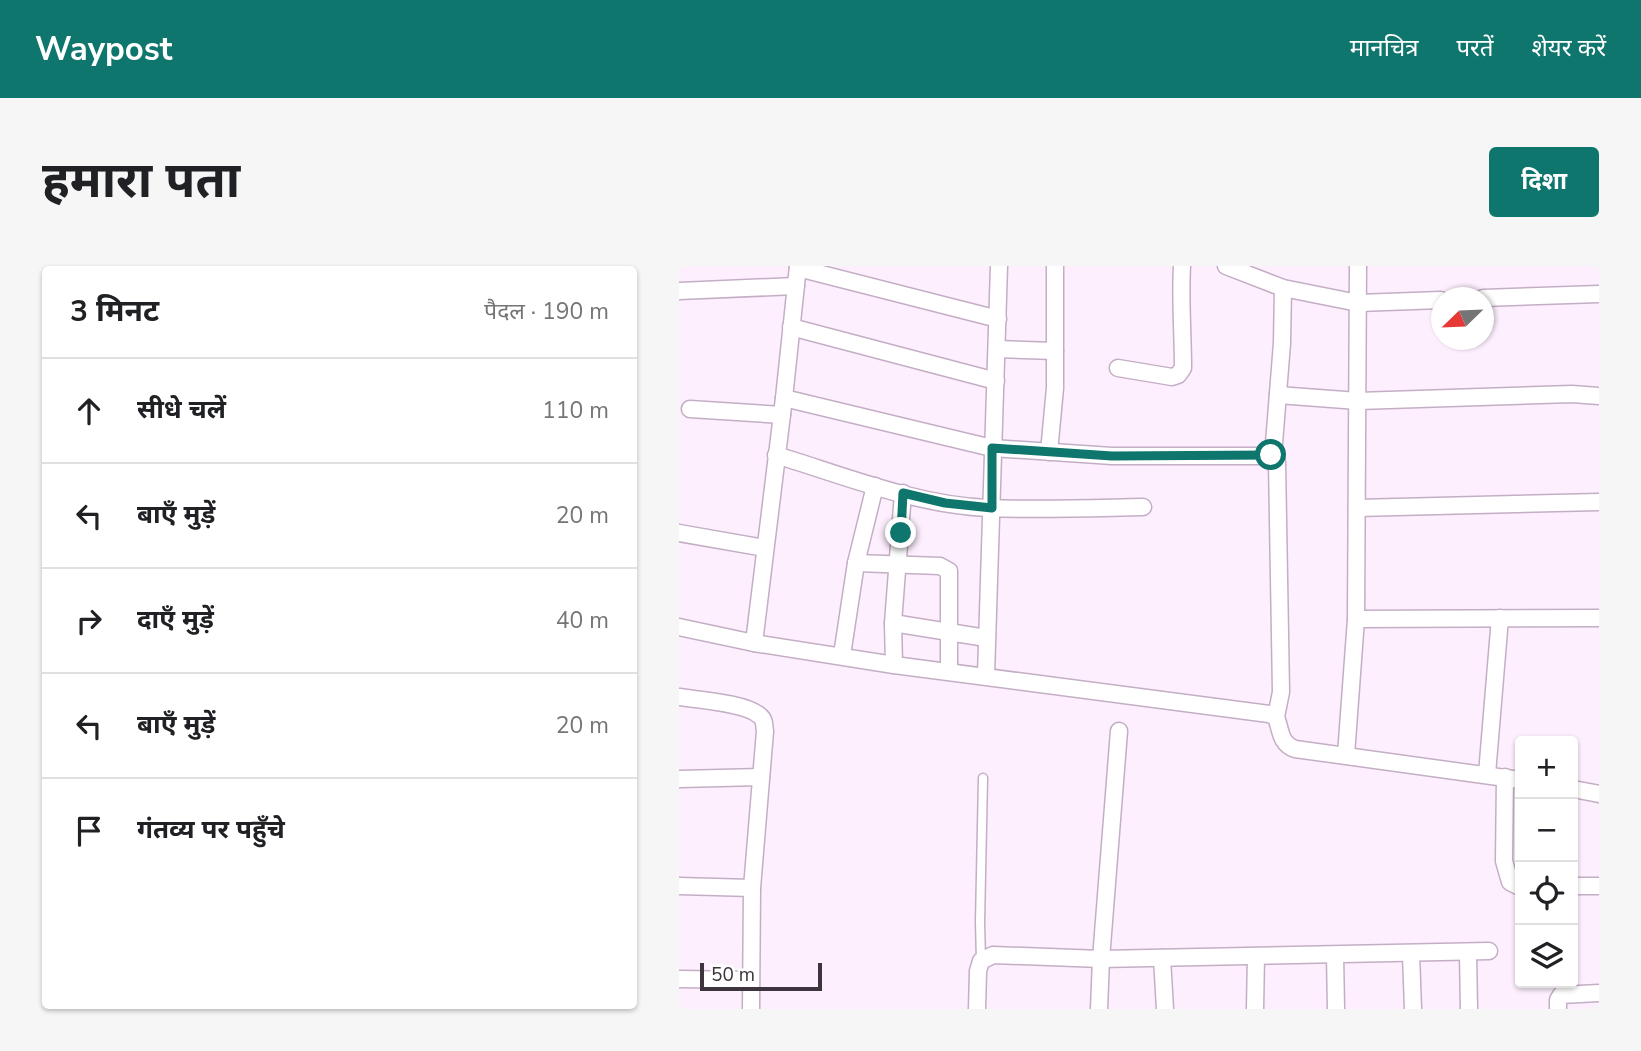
<!DOCTYPE html>
<html lang="hi">
<meta charset="utf-8">
<style>
body{margin:0;font-family:"Nunito Sans","Noto Sans Devanagari",sans-serif;background:#f6f6f6;color:#202124}
.controls{position:absolute;right:21px;bottom:21px;display:grid;overflow:hidden;border-radius:7px;box-shadow:0 2px 5px #0004}
.controls button{width:63px;height:63px;display:grid;place-items:center;padding:0;border:0;border-bottom:2px solid #e0e0e0;background:#fff;color:#202124;font:35px sans-serif}
.compass{position:absolute;left:752px;top:21px;width:63px;height:63px;border-radius:50%;background:#fff;box-shadow:0 2px 5px #0004;rotate:247deg}
.scale{position:absolute;left:21px;bottom:18px;width:122px;box-sizing:border-box;padding-left:7px;border:4px solid #3d343d;border-top:0;font-size:19px;line-height:24px;white-space:nowrap;color:#3d343d;-webkit-text-stroke:5px #fff;paint-order:stroke}
.stop{position:absolute;width:21px;height:21px;margin:-16px;border:5px solid #0f766e;border-radius:50%;background:#fff}
.stop.end{background:#0f766e;border-color:#fff;box-shadow:0 2px 7px #0008}
.list{margin:0;padding:0;list-style:none}
h2{display:flex;justify-content:space-between;align-items:center;height:91px;margin:0;padding:0 28px;font-size:30px}
h2 small{font-size:23px;font-weight:400;color:#757577}
.list li{display:grid;grid-template-columns:46px 1fr auto;gap:21px;align-items:center;box-sizing:border-box;height:105px;padding:0 28px;border-top:2px solid #e0e0e0}
.list b{display:block;font-size:26px;white-space:nowrap}
.list em{font-size:23px;font-style:normal;color:#757577}
.icon{flex:none;width:38px;height:38px;fill:none;stroke:currentColor;stroke-width:2;stroke-linecap:round;stroke-linejoin:round}
.map{position:relative;flex:none;width:920px;height:743px;overflow:hidden;border-radius:7px}
header{display:flex;align-items:center;gap:42px;box-sizing:border-box;height:98px;padding:0 35px;background:#0f766e;color:#fff}
header strong{font-size:33px}
nav{display:flex;gap:38px;margin-inline-start:auto;font-size:24px}
.intro{display:flex;align-items:center;justify-content:space-between;box-sizing:border-box;height:168px;padding:0 42px}
h1{margin:0;font-size:49px}
.button{padding:18px 32px;border-radius:7px;background:#0f766e;color:#fff;font-size:24px;font-weight:700}
main{display:flex;gap:42px;padding:0 42px}
aside{flex:1;background:#fff;border-radius:7px;box-shadow:0 2px 5px #0004}
.map>svg:first-child{display:block}
.lines{fill:none;stroke-linecap:round;stroke-linejoin:round}
.lane-casing{stroke:#c4aec5;stroke-width:11}
.street-casing{stroke:#c4aec5;stroke-width:19}
.lane{stroke:#fff;stroke-width:8}
.street{stroke:#fff;stroke-width:16}
.route{stroke:#0f766e;stroke-width:9}
</style>
<header>
<strong>Waypost</strong>
<nav><a>मानचित्र</a><a>परतें</a><a>शेयर करें</a></nav>
</header>
<div class="intro"><h1>हमारा पता</h1><a class="button">दिशा</a></div>
<main>
<aside>
<h2>3 मिनट<small>पैदल · 190 m</small></h2>
<ul class="list">
<li><svg class="icon" aria-label="ahead" viewBox="0 0 24 24"><path d="M12 20V5M6 11l6-6 6 6"/></svg><div><b>सीधे चलें</b></div><em>110 m</em></li>
<li><svg class="icon" aria-label="left" viewBox="0 0 24 24"><path d="M17 20v-9H6M10 6l-5 5 5 5"/></svg><div><b>बाएँ मुड़ें</b></div><em>20 m</em></li>
<li><svg class="icon" aria-label="right" viewBox="0 0 24 24"><path d="M7 20v-9h11M14 6l5 5-5 5"/></svg><div><b>दाएँ मुड़ें</b></div><em>40 m</em></li>
<li><svg class="icon" aria-label="left" viewBox="0 0 24 24"><path d="M17 20v-9H6M10 6l-5 5 5 5"/></svg><div><b>बाएँ मुड़ें</b></div><em>20 m</em></li>
<li><svg class="icon" aria-label="arrive" viewBox="0 0 24 24"><path d="M6 21V4h12l-3 4 3 4H6"/></svg><div><b>गंतव्य पर पहुँचे</b></div></li>
</ul>
</aside>
<div class="map">
<svg width="920" height="743" viewBox="0 0 920 743">
<rect width="100%" height="100%" fill="#fdeffd"/>
<g class="lines">
<defs>
<path id="lane" d="M302,695L301,656L304,512"/>
<g id="street">
<path d="M547,0L604,22L679,37L762,34"/>
<path d="M119,2L319,53"/>
<path d="M0,25L117,20"/>
<path d="M804,32L920,28"/>
<path d="M112,61L317,115"/>
<path d="M318,83L376,85"/>
<path d="M439,102L493,111L499,109L504,102C504,68 501,34 503,0"/>
<path d="M599,129L679,135L893,128L920,130"/>
<path d="M105,132L313,182L433,190H594"/>
<path d="M11,143L103,149"/>
<path d="M370,186L376,122V0"/>
<path d="M97,189C166,210 237,239 309,242C361,244 413,242 464,241"/>
<path d="M678,242L920,236"/>
<path d="M0,267L86,282"/>
<path d="M177,297L261,300L270,305V404"/>
<path d="M677,353L920,352"/>
<path d="M214,357L307,372"/>
<path d="M0,361L75,377L215,399L590,448L597,451C602,464 601,478 616,483L841,514"/>
<path d="M75,377L105,132L119,0"/>
<path d="M163,389L177,297L196,220"/>
<path d="M215,399L214,357L224,227"/>
<path d="M307,409L320,0"/>
<path d="M0,431C19,434 68,437 81,450C86,454 85,459 86,465L73,622L72,743"/>
<path d="M597,451L602,426L598,196L594,190L603,77L604,22"/>
<path d="M667,489L677,353L679,0"/>
<path d="M808,508L821,352"/>
<path d="M826,511L825,595L831,616L841,621"/>
<path d="M0,513L82,511"/>
<path d="M894,523L920,528"/>
<path d="M0,620L73,622"/>
<path d="M894,620H920"/>
<path d="M789,687L790,743"/>
<path d="M732,688L734,743"/>
<path d="M656,689L657,743"/>
<path d="M483,692L486,743"/>
<path d="M0,713L71,714"/>
<path d="M298,743L299,705L302,695L314,689L422,693L810,685"/>
<path d="M420,743L422,693L440,465"/>
<path d="M576,743L577,690"/>
<path d="M879,743V734L882,729L920,727"/>
</g>
</defs>
<use href="#lane" class="lane-casing"/>
<use href="#street" class="street-casing"/>
<use href="#lane" class="lane"/>
<use href="#street" class="street"/>
</g>
<g class="lines">
<path class="route" d="M222,267L224,227L266,237L313,242V182L433,190L592,189"/>
</g>
</svg>
<div class="controls">
<button>+</button>
<button>−</button>
<button><svg class="icon" aria-label="locate" viewBox="0 0 24 24"><circle cx="12" cy="12" r="6"/><path d="M12 2v4M12 18v4M2 12h4M18 12h4"/></svg></button>
<button><svg class="icon" aria-label="layers" viewBox="0 0 24 24"><path d="M12 4l9 5-9 5-9-5zM3 14l9 5 9-5"/></svg></button>
</div>
<svg class="compass" viewBox="-18 -18 36 36"><path d="M0-13l5 13h-10z" fill="#e53935"/><path d="M0 13l5-13h-10z" fill="#757577"/></svg>
<div class="scale">50 m</div>
<div class="stop" style="left:592px;top:189px"></div>
<div class="stop end" style="left:222px;top:267px"></div>
</div>
</main>
